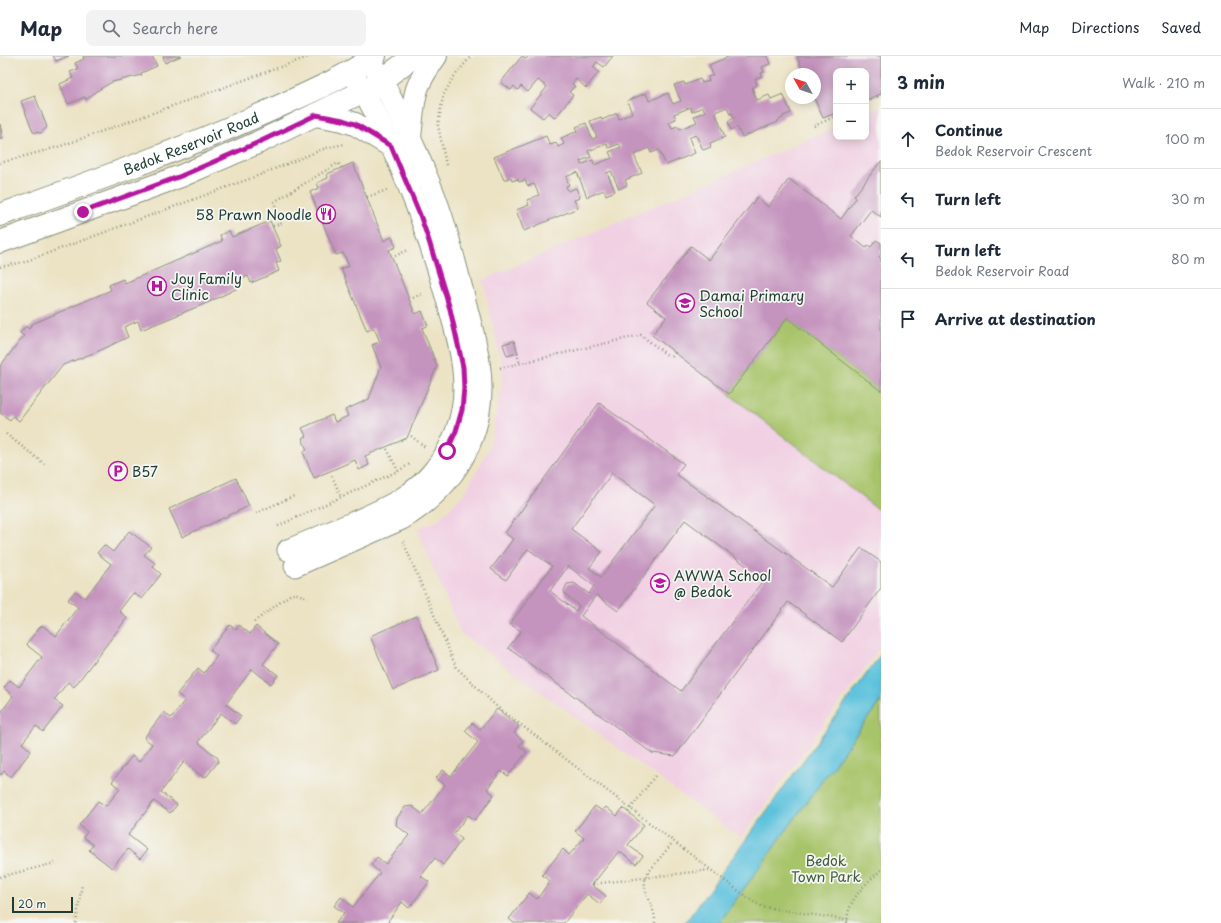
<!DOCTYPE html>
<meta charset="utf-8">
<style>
body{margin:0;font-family:"Playpen Sans",sans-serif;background:#f2f2f3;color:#1f2937}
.controls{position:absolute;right:12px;top:12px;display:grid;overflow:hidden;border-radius:8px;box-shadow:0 2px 10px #0003}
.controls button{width:36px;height:36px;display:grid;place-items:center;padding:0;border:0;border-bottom:1px solid #e0e1e3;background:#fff;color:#1f2937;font:20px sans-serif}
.compass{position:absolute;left:785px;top:12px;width:36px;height:36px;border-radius:50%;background:#fff;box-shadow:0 2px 10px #0003;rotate:310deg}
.scale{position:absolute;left:12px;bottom:10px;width:61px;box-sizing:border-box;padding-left:4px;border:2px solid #1f3d34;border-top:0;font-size:11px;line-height:14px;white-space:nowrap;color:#1f3d34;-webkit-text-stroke:3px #f6f6f2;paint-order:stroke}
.stop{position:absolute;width:12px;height:12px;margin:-9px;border:3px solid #b5179e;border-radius:50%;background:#fff}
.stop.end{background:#b5179e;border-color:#fff;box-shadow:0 1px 4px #0008}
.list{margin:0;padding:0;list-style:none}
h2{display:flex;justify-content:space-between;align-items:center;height:52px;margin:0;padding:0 16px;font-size:17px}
h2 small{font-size:13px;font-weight:400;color:#747a83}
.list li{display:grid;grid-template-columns:26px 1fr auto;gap:12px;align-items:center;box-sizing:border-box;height:60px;padding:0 16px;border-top:1px solid #e0e1e3}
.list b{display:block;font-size:15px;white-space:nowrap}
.list p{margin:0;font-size:13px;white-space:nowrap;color:#747a83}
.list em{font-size:13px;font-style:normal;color:#747a83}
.icon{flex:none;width:22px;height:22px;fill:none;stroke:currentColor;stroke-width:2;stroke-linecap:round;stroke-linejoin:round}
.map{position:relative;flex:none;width:881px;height:867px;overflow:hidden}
header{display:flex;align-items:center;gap:24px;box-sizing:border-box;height:56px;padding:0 20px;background:#fff;border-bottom:1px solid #e0e1e3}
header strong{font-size:19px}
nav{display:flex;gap:22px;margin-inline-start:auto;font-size:14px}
.search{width:280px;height:36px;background:#f2f2f3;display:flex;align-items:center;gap:10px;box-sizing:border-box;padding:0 14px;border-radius:8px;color:#747a83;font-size:15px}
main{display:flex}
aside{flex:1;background:#fff}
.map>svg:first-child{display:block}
.built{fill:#f1d0e3}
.green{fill:#a8c46b;stroke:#648050}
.water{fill:#5fc2dd;stroke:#3f8088}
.building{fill:#c493be;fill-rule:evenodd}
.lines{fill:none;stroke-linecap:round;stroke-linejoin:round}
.minor-casing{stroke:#86907c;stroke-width:23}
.secondary-casing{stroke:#86907c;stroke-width:24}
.path{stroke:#86907c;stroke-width:2.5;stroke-dasharray:1 3;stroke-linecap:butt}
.minor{stroke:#fff;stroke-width:21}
.secondary{stroke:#fff;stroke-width:22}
.route{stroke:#b5179e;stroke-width:5}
.labels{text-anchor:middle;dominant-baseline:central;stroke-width:3.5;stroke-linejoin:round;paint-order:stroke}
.street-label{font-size:14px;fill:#1f3d34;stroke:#f6f6f2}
.poi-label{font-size:14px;fill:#1f3d34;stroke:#f6f6f2;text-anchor:start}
.park-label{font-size:14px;fill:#415f42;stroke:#f6f6f2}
</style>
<header>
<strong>Map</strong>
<div class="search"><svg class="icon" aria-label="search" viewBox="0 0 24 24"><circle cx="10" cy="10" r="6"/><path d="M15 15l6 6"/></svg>Search here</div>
<nav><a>Map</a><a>Directions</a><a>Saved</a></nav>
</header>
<main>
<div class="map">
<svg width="881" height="867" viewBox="0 0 881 867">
<rect width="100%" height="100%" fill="#f6f6f2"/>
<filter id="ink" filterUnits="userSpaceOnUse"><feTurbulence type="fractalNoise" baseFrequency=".025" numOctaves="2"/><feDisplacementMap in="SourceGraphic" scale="8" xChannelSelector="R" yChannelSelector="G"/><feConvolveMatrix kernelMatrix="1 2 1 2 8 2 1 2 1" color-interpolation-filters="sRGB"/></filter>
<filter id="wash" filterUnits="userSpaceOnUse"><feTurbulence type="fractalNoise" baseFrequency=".012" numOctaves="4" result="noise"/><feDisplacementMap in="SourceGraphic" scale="16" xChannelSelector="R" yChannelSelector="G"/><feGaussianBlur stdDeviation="0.9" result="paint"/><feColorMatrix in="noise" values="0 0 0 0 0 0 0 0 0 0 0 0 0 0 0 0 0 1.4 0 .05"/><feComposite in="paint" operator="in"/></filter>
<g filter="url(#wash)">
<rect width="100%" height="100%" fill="#ece3c4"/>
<path class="built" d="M881,51V590L741,782L460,577L417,473L437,465L465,437L490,390L502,327L503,317L483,224L836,71V81H866V58Z"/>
<g class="green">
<path d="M787,262L881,335V456L729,338Z"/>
<path d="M881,644V867H719Z"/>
</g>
<path class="water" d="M881,598V644L719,867H685Z"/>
<g id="blocks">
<g class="building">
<path d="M53,0H69L56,5Z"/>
<path d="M83,0H152L157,10L141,17L142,19L112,26L95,36L86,44L85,41L68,48L60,28L73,22L70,16L78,13L75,7L84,3Z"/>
<path d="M163,0H181L165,7Z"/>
<path d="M522,0L526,3L529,0H613L604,11L597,6L593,11L599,16L586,32L576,23L572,28L575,30L569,36L573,39L555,62L549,56L543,62L530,52L547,31L538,24L528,36L521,30L518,34L514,30L511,34L501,26Z"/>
<path d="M730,0H767L770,8L762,11L764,16L761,17L762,20L755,23L757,29L752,32L757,44L769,39L771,43L783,38L791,57L783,60V62L777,65L778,66L742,81L737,71L731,74L728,65L734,62L732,57L730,58L727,51L715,56L725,81L710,87L711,91L703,94L696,79L693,80L689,82L695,97L666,109L659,94L651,97L649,92L634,99L642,117L625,124L627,129L619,133L611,115L607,117L615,135L606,139L604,134L587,141L577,116L566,121L569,129L566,130L568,135L576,132L580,142L574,144L578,152L524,175L516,154L529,149L527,144L539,139L534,128L528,130L525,124L519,126L518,123L512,125L511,121L504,124L494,101L546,80L550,89L556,87L558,91L564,88L561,82L578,75L576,71L586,67L592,83L597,81L590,65L601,61L602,64L617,57L619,63L632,57L627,45L646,37L649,45L668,37L673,48L678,46L681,45L674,29L684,26L685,29L700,23L702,27L709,25L708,21L713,19L709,9ZM691,51L692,56L703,51L705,56L694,60L697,66L680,73L678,70L672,72L669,66L676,63L674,58ZM607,88L608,92L619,88L621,91L609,96L612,102L594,109L593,104L581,109L580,105L591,101L588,95Z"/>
<path d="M797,0H881V38L866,44V15H836V57L823,62L814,42L815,18H804Z"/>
<path d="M35,40L47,71L41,77L33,76L21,45Z"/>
<path d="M0,68L3,82L0,83Z"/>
<path d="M881,105V161L871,154L851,180L866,192L868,189L871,191L876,184L881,187V198L879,201L881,202V335L787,262L729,338L652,279L666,261L647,246L691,190L709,204L757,141L768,151L789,123L841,163L856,142L854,140Z"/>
<path d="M353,107L384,185L392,181L396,191L389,194L415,258L422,255L428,270L422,272L437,310L407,382L365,400L369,409L359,414L355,404L314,422L303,396L307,394L302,382L306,380L302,372L332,359L335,366L348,360L345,354L369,343L381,311L372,289L380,286L374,272L367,275L341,213L349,210L343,197L336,199L310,136L319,132L317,127L328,122L327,118Z"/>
<path d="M270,165L281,190L276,193L281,205L276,207L279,215L251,227L248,220L235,225L238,232L209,246L141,274L138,265L124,271L128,281L101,294L63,309L19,365L13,360L10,364L0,357V310L24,280L20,277L26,270L29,273L32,268L111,234L109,229L123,223L125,227L222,185L220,179L229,175L232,181Z"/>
<path d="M514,285L518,297L507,300L503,288Z"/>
<path d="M599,347L684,408L676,418L832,531L861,492L881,506V532L842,586L788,546L675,700L652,697L508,592L521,575L510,568L552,510L528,493L506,524L491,513L513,483L505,477ZM612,417L655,449L601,521L589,512L602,496L571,473ZM685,464L764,523L681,635L581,560L596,539L618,555ZM568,510L594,530L589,538L574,527L567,528L564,535L565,538L579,550L576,555L550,535Z"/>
<path d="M236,422L249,450L182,481L169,453Z"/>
<path d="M129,475L151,491L144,499L155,507L153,511L161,518L142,543L133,537L119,555L127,562L74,631L68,626L54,644L63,650L43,676L36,670L22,687L31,695L11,721L4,715L1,719L0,718V658L13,640L4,632L10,624L19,631L42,601L28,590L27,587L40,571L43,570L56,580L78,551L68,544L75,535L85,542L111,508L97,497L104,489L113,496Z"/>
<path d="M417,560L439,614L393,634L370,580Z"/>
<path d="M230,569L236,574L239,569L250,578L256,570L278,588L263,608L278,619L271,628L252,613L226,648L241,660L235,668L221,657L198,686L218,702V706L207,720L203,721L184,706L161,736L177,749L170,757L154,745L128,779L147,794L140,803L128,793L112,812L89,794L93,789L83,781L87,776L79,769L98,745L106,750L120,733L112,726L132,700L139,706L152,688L144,682L164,656L171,662L185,644L177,638L198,612L204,617L217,600L210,594Z"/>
<path d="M497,653L519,670L514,677L523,685L519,690L527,696L508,720L501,715L487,733L494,739L475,764L468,759L454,777L462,783L443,809L435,802L421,820L429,826L409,852L402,846L388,865L390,867H336L344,857L334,850L341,841L353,851L380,817L371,809L377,801L386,808L409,779L396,769L397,762L405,751L412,750L422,758L445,729L436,722L443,714L451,720L478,686L465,675L472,667L480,673Z"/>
<path d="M595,750L602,755L606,751L617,760L623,752L644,769L628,789L643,800L636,808L619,795L592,829L606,840L600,848L587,838L564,867H514L509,863L529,837L537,843L550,825L542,819L563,793L569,799L584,782L575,775Z"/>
</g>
</g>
</g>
<g filter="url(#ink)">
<use href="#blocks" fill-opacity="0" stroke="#86907c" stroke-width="1"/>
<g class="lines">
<defs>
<g id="minor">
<path d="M288,494C310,485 331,476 352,467C383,453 414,441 435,413C453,391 464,361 464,332C464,300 454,268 445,237C423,160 393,84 352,15"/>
<path d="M295,510L402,463C442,439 471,402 479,356C486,318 474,281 465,245C457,214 450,183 439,152C434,136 426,120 420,104C405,70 389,36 370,3"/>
</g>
<g id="secondary">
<path d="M315,59L343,64L355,68L391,90"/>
<path d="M410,82C412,66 412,49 417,33C421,21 429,10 436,0"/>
<path id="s1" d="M0,159C92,126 184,93 273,53C308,37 344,22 375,0"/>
<path d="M0,186L181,120L257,87L364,35L382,24L414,0"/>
</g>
</defs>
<use href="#minor" class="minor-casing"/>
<use href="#secondary" class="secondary-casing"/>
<g class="path">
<path d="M866,46L881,39"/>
<path d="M814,70L836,60"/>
<path d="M0,107L61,90L311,0"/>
<path d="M446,109L438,69L443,40L453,22L471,0"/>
<path d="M367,141L387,134"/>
<path d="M273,170L282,167L274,146L338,107L342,112"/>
<path d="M395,200L408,194"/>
<path d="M0,211L24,206L257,120L326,92L344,88"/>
<path d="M413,242L422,238"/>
<path d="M517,297L520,308"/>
<path d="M500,312L641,279L671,302L675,297"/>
<path d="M6,378L46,409"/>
<path d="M411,380L425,391"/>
<path d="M387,393L398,415"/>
<path d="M332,420L341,441"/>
<path d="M256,457L294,440"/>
<path d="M278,470L398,415L410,408"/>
<path d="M403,485L456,611L495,649L749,843L763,851L847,864L850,867"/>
<path d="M254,566L291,538H298L308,542"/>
<path d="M628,756L655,720"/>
<path d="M0,821L55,807"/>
<path d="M593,828L709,814"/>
<path d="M76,867L82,828"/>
<path d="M655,867C656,850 639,834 647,818L673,786"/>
<path d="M847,867C847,844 865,828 881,814"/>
</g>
<use href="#minor" class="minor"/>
<use href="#secondary" class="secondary"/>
</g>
</g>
<g class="lines" filter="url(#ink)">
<path class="route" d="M83,156L181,120L257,87L316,59L343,64L355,68L391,90L420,159L428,182L450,253L463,311L464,332L462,354L456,375L447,395"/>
</g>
<defs>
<symbol id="restaurant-ring" viewBox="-11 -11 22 22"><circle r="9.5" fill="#f6f6f2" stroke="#b5179e" stroke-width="1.5"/><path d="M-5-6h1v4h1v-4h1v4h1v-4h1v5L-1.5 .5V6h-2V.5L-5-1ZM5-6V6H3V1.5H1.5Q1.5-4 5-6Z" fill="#b5179e"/></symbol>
<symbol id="hospital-ring" viewBox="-11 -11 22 22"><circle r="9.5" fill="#f6f6f2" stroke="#b5179e" stroke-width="1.5"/><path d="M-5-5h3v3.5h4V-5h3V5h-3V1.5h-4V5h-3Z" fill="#b5179e"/></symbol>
<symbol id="school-ring" viewBox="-11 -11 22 22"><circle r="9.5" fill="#f6f6f2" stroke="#b5179e" stroke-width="1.5"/><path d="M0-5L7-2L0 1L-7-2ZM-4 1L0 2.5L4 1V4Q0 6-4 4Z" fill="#b5179e"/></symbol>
<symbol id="parking-ring" viewBox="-11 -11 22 22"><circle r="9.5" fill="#f6f6f2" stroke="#b5179e" stroke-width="1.5"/><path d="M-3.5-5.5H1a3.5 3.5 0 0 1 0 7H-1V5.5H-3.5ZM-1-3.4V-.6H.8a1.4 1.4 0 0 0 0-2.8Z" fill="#b5179e"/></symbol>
</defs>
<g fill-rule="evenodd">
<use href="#restaurant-ring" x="315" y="147" width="22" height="22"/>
<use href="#hospital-ring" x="146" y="219" width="22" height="22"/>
<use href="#school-ring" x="674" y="236" width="22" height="22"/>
<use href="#parking-ring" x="107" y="404" width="22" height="22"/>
<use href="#school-ring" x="649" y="516" width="22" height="22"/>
</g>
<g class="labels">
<g class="street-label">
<text stroke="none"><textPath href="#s1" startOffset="204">Bedok Reservoir Road</textPath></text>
</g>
<g class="poi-label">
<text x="312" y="158" text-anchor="end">58 Prawn Noodle</text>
<text x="171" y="222">Joy Family<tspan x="171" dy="16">Clinic</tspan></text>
<text x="699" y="239">Damai Primary<tspan x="699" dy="16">School</tspan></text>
<text x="132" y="415">B57</text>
<text x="674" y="519">AWWA School<tspan x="674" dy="16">@ Bedok</tspan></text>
</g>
<g class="park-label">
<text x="826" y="804">Bedok<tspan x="826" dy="16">Town Park</tspan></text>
</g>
</g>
</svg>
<div class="controls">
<button>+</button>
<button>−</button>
</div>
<svg class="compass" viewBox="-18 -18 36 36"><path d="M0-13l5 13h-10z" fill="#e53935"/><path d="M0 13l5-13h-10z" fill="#747a83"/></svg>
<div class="scale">20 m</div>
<div class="stop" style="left:447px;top:395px"></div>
<div class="stop end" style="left:83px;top:156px"></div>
</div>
<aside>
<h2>3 min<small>Walk · 210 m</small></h2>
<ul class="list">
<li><svg class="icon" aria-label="ahead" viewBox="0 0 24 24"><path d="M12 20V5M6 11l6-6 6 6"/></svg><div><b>Continue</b><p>Bedok Reservoir Crescent</p></div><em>100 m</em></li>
<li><svg class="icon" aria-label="left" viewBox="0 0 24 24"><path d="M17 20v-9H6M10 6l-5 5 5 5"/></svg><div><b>Turn left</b></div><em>30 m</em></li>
<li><svg class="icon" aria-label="left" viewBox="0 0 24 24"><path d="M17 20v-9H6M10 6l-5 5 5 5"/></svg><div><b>Turn left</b><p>Bedok Reservoir Road</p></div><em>80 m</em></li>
<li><svg class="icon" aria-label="arrive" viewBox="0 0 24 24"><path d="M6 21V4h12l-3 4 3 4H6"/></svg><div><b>Arrive at destination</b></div></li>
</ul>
</aside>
</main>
